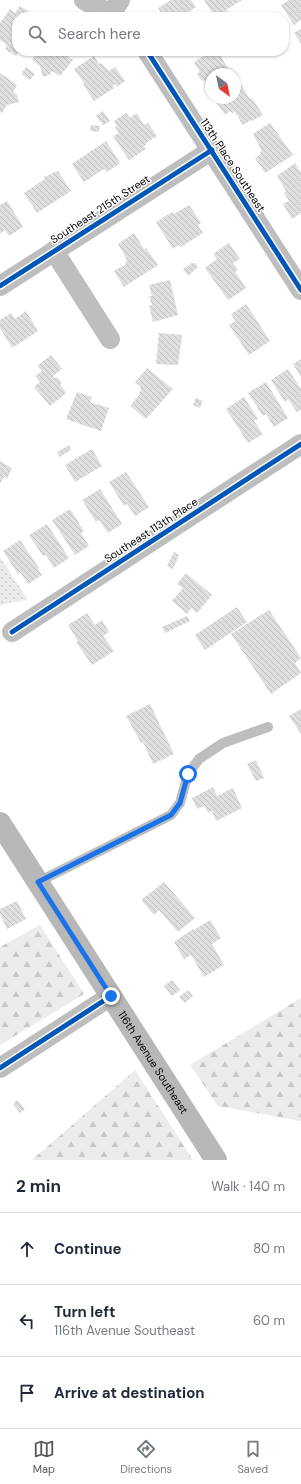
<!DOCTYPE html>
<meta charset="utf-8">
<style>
body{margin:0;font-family:"DM Sans",sans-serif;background:#f6f6f7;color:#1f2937}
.compass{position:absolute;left:205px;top:68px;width:36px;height:36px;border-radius:50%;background:#fff;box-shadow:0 1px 3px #0004;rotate:147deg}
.stop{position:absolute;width:12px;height:12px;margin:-9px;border:3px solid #1a73e8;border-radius:50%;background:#fff}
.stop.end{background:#1a73e8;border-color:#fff;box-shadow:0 1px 4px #0008}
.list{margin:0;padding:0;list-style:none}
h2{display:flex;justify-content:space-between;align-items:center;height:52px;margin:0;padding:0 16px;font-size:17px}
h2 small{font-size:13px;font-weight:400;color:#747a83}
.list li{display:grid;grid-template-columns:26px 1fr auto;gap:12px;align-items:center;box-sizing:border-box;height:72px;padding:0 16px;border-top:1px solid #e0e1e3}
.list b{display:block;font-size:15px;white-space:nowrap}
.list p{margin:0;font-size:13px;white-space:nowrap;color:#747a83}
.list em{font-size:13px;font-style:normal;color:#747a83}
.icon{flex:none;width:22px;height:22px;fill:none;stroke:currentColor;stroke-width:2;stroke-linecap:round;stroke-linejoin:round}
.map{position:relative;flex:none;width:301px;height:1160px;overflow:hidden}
.search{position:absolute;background:#fff;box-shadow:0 1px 3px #0004;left:12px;right:12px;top:12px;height:44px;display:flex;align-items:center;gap:10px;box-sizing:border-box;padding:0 14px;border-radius:16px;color:#747a83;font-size:15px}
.sheet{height:268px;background:#fff}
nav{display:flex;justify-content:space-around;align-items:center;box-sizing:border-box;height:56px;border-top:1px solid #e0e1e3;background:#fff;font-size:11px;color:#747a83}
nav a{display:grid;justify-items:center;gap:2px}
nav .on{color:#595959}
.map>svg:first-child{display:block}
.forest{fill:url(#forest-firs)}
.park{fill:url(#park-dots)}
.building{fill:url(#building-back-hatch)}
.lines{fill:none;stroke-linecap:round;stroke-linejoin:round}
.lane{stroke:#bebebe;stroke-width:10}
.street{stroke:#bebebe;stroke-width:20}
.secondary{stroke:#b8b8b8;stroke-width:22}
.cycleway-casing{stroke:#fff;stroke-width:8}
.cycleway{stroke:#0057b8;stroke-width:5}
.route{stroke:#1a73e8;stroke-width:5}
.labels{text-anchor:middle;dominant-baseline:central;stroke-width:3;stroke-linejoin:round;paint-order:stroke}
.street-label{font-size:11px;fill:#000;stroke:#fff}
</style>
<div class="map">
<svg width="301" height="1160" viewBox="0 0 301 1160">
<defs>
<pattern id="forest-firs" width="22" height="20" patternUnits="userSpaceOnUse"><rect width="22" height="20" fill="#ececec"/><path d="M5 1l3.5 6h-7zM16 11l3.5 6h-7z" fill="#c9c9c9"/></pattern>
<pattern id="park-dots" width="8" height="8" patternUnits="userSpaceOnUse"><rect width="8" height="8" fill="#ececec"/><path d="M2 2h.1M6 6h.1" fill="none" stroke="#c9c9c9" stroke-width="1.8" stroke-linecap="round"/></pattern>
<pattern id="building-back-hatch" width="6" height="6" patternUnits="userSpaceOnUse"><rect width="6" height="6" fill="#dfdfdf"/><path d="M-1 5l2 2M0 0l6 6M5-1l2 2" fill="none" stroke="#bebebe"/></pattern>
</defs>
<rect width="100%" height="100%" fill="#fff"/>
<g class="forest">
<path d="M40,925L84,994L0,1045V947Z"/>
<path d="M301,998V1121L218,1106L190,1065Z"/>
<path d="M135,1070L193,1160H32Z"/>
</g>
<path class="park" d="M0,557L28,600L8,603L0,606Z"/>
<g class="building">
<path d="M171,0H191L196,7L189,12L192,17H164L158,8Z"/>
<path d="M204,0H242L226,10L229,13L223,17H215Z"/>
<path d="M289,0H301V20L294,25L281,5Z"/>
<path d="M20,6L38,17H17V51H19L16,56L5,49L7,45L0,40V23L10,9L15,13Z"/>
<path d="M301,29V44L294,33Z"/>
<path d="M38,51H72L68,57L73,60L60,76L52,71L49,75L43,77L40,66L32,60Z"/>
<path d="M212,51H223L225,54L221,57L231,73L230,74H211V90L204,80L202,81L197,74L200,72L194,62Z"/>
<path d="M94,56L99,64L101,63L109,71L115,67L125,81L117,87L115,84L113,85L114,88L94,101L83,84L84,83L74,69Z"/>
<path d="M26,67L35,74L30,80L21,74Z"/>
<path d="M0,73L17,85L13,92L17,95L19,102L7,105L2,113L0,112Z"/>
<path d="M240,83L250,99L252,98L263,115L252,121L251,120L243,125L235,112L232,113L230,111L225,115L215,100L219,98H235V87Z"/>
<path d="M103,111L110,121L103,125L96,116Z"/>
<path d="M126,113L130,118L137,113L144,125L148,123L157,136L146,143L147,144L144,146L146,149L129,160L113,136L119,133L115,127L117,126L114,121Z"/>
<path d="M270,123L293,155L265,173L255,158L261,154L260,152L262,151L253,134Z"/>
<path d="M91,125L100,126L99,132L90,131Z"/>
<path d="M106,141L120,163L107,172L104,169L84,182L72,164Z"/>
<path d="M295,163L301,173V213L292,219L283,204L289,201L284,192L286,191L277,176Z"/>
<path d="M58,171L71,191L37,213L24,193L45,179L44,177Z"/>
<path d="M7,201L23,227L9,236L5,230L0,234V205Z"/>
<path d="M189,205L201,223L198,225L203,233L181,247L179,245L173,249L156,222L172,212L174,214Z"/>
<path d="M134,233L144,249L146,248L158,265L124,287L114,271L126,264L125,262L127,261L125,257H126L118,244Z"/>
<path d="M229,243L240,259L233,263L238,270L235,272L246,288L228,300L205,268L217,259L213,254Z"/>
<path d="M192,263H195L198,267L188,276L183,269Z"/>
<path d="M170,280L178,315L153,322L149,306L152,305L149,296H152L149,285Z"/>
<path d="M246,304L270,341L249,355L229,325L235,321L231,314Z"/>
<path d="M26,311L38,331L12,348L0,328V320L11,313L15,319Z"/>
<path d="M159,333L182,335L178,365L156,364Z"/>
<path d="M51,355L62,369L53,376L54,378L57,377L62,383L60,384L66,393L50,406L34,387L40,382L35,376L42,371L37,366Z"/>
<path d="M301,359V377L293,364Z"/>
<path d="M147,368L173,389L146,419L130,406L140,394L139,393L141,390L140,389L141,387L135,382Z"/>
<path d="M288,369L301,389V410L297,412L288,399L285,402L271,380Z"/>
<path d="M266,382L288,418L274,427L266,414L263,416L248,393Z"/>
<path d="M77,392L92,397L90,402L109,408L101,431L66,419Z"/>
<path d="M244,397L258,419L254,421L263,434L248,443L226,409Z"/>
<path d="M196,398L203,401L200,408L193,405Z"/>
<path d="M69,445L71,450L60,457L57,452Z"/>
<path d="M92,449L102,466L75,482L65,465Z"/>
<path d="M0,461L12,468L7,479L4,477L0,484Z"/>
<path d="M126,472L149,507L135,516L127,504L124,506L109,482Z"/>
<path d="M100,489L122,524L108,533L99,520L96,522L82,500Z"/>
<path d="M70,509L84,531L81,533L89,546L75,555L52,520Z"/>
<path d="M47,524L69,558L54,568L46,555L43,556L29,535Z"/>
<path d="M20,540L39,568L38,569L42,575L28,584L20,572L18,574L3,551Z"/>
<path d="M174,552L179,555L173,569L167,566Z"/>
<path d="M186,573L212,595L197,613L191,608L187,614L172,601L183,588L177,584Z"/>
<path d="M237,607L247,622L205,650L195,635Z"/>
<path d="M269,610L301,658L295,663L301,673L271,694L231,634Z"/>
<path d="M87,613L95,625L102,620L109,632L103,636L114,651L92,665L76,642L78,641L68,625Z"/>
<path d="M187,616L190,621L165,633L162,627Z"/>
<path d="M150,704L174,754L153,764L143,742L141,743L126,716Z"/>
<path d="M301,709V734L289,716Z"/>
<path d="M256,760L264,778L256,781L247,764Z"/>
<path d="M213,787L217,796L233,788L242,808L216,821L212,811L208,813L204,806L197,809L192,798Z"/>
<path d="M164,882L195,918L178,932L159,910L154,915L141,900Z"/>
<path d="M17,901L26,919L7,929L0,914V909Z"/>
<path d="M210,920L221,938L212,944L224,965L204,977L191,955L184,959L174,942L193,929L194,930Z"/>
<path d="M172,980L180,990L172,996L164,986Z"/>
<path d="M188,990L193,996L185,1003L179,997Z"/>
<path d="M17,1100L25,1109L20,1113L13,1104Z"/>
</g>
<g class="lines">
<path class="lane" d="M38,882L171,815L180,803L188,774L199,759L223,743L268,727"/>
<g class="street">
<path d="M84,0L111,14L114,17"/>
<path d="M111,14L120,0"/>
<path d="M147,51L301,290"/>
<path d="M54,251L110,339"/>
<path d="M0,286L212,150"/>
<path d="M12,632L301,444"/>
<path d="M0,1068L111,996"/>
</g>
<path class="secondary" id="s1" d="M0,823L216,1160"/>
<defs>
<g id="cycleway">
<path d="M147,51L301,290"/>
<path d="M0,286L212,150"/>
<path d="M12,632L301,444"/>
<path d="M0,1068L111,996"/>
</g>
</defs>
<use href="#cycleway" class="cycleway-casing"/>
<use href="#cycleway" class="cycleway"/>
</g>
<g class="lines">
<path class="route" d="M111,996L38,882L171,815L180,803L188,774"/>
</g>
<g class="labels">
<g class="street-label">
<text transform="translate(233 165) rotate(57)">113th Place Southeast</text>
<text transform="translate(100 209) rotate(-33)">Southeast 215th Street</text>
<text transform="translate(151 530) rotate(-33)">Southeast 113th Place</text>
<text stroke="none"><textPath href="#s1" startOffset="284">116th Avenue Southeast</textPath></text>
</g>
</g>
</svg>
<svg class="compass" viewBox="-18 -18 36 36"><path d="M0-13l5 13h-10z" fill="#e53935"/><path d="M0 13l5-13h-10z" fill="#747a83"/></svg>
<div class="stop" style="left:188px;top:774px"></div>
<div class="stop end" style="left:111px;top:996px"></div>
<div class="search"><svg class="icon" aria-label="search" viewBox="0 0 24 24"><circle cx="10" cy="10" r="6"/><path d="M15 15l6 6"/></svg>Search here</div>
</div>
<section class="sheet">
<h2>2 min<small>Walk · 140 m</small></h2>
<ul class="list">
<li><svg class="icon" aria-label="ahead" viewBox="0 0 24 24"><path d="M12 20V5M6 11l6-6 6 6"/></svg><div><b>Continue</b></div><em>80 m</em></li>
<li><svg class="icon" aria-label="left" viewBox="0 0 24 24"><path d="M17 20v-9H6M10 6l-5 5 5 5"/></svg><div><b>Turn left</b><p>116th Avenue Southeast</p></div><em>60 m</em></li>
<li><svg class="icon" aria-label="arrive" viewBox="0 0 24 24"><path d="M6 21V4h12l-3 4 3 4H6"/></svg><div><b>Arrive at destination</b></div></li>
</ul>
</section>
<nav>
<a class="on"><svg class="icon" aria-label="map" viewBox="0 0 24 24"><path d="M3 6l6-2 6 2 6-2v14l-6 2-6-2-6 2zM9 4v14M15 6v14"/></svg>Map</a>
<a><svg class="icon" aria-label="directions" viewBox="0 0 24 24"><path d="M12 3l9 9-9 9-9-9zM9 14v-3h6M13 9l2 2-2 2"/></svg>Directions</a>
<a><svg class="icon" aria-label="saved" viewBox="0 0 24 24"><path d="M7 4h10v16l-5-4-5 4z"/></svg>Saved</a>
</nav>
